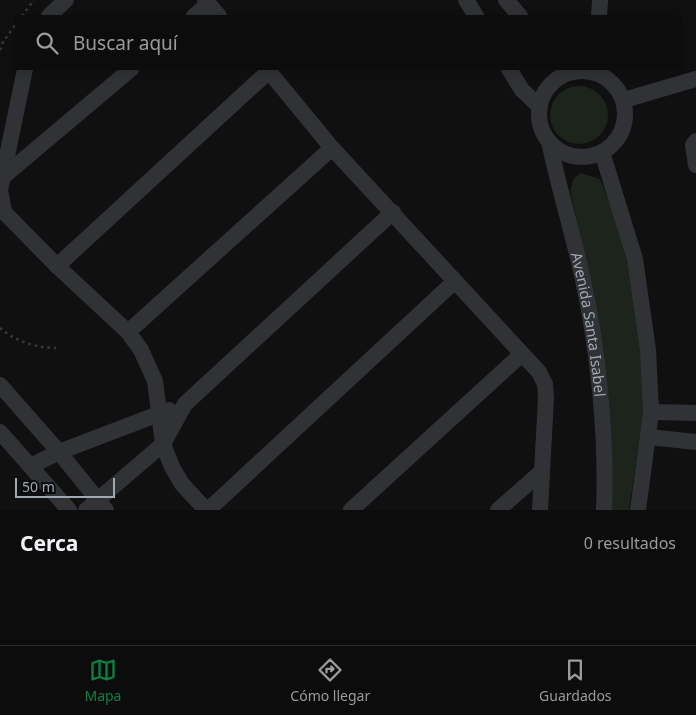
<!DOCTYPE html>
<html lang="es">
<meta charset="utf-8">
<style>
body{margin:0;font-family:"Noto Sans",sans-serif;background:#1a1a1b;color:#f1f3f6}
.scale{position:absolute;left:15px;bottom:12px;width:100px;box-sizing:border-box;padding-left:5px;border:2px solid #a0a9b2;border-top:0;font-size:14px;line-height:18px;white-space:nowrap;color:#a0a9b2;-webkit-text-stroke:4px #0b0b0c;paint-order:stroke}
.list{margin:0;padding:0;list-style:none}
h2{display:flex;justify-content:space-between;align-items:center;height:65px;margin:0;padding:0 20px;font-size:21px}
h2 small{font-size:16px;font-weight:400;color:#9a9b9d}
.icon{flex:none;width:28px;height:28px;fill:none;stroke:currentColor;stroke-width:2;stroke-linecap:round;stroke-linejoin:round}
.map{position:relative;flex:none;width:696px;height:510px;overflow:hidden}
.search{position:absolute;background:#0c0c0d;box-shadow:0 2px 12px #0003;left:15px;right:15px;top:15px;height:55px;display:flex;align-items:center;gap:12px;box-sizing:border-box;padding:0 18px;border-radius:0px;color:#9a9b9d;font-size:19px}
.sheet{height:135px;background:#0c0c0d}
nav{display:flex;justify-content:space-around;align-items:center;box-sizing:border-box;height:70px;border-top:1px solid #2c2c2e;background:#0c0c0d;font-size:14px;color:#9a9b9d}
nav a{display:grid;justify-items:center;gap:2px}
nav .on{color:#0b8043}
.map>svg:first-child{display:block}
.green{fill:#1c241c}
.lines{fill:none;stroke-linecap:round;stroke-linejoin:round}
.path{stroke:#373a3d;stroke-width:2.5;stroke-dasharray:2.5 4;stroke-linecap:butt}
.minor{stroke:#313236;stroke-width:16}
.labels{text-anchor:middle;dominant-baseline:central;stroke-width:4;stroke-linejoin:round;paint-order:stroke}
.street-label{font-size:15px;fill:#a0a9b2;stroke:#0b0b0c}
</style>
<div class="map">
<svg width="696" height="510" viewBox="0 0 696 510">
<rect width="100%" height="100%" fill="#101011"/>
<g class="green">
<circle cx="579" cy="115" r="29"/>
<path d="M581,173L600,179L616,218L628,264L642,362L643,413L629,510H612L609,419L595,298L570,191L574,178Z"/>
</g>
<g class="lines">
<g class="path">
<path d="M22,16L34,0"/>
<path d="M0,50L3,42L16,24"/>
<path d="M0,328C15,341 36,348 56,348"/>
</g>
<g class="minor">
<path d="M205,0L219,16"/>
<path d="M466,0L476,16"/>
<path d="M506,0L520,16"/>
<path d="M49,16L66,0"/>
<path d="M194,16L208,4"/>
<path d="M599,16L600,0"/>
<path d="M25,69L0,190L4,212L57,266L128,332L141,350L155,381L163,444L172,467L182,484L206,510"/>
<path d="M267,69L332,148L539,372L545,384L546,398L540,510"/>
<path d="M509,69L522,90L540,107"/>
<circle cx="582" cy="114" r="43"/>
<path d="M624,100L696,79"/>
<path id="s1" d="M549,141C558,186 572,230 582,275C598,347 607,436 604,510"/>
<path d="M696,141L693,145L696,165"/>
<path d="M602,152L635,259L648,350L651,412L638,510"/>
<path d="M3,177L131,69"/>
<path d="M57,266L269,71"/>
<path d="M128,332L332,148"/>
<path d="M0,385L59,452L106,510"/>
<path d="M651,412L696,413"/>
<path d="M0,432L69,510"/>
<path d="M649,437L696,442"/>
<path d="M31,466L59,452L169,410"/>
<path d="M86,510L163,444L185,404L393,212"/>
<path d="M208,510L454,282"/>
<path d="M351,510L522,354"/>
<path d="M498,510L540,473"/>
</g>
</g>
<g class="labels">
<g class="street-label">
<text stroke="none"><textPath href="#s1" startOffset="188">Avenida Santa Isabel</textPath></text>
</g>
</g>
</svg>
<div class="scale">50 m</div>
<div class="search"><svg class="icon" aria-label="search" viewBox="0 0 24 24"><circle cx="10" cy="10" r="6"/><path d="M15 15l6 6"/></svg>Buscar aquí</div>
</div>
<section class="sheet">
<h2>Cerca<small>0 resultados</small></h2>
<ul class="list">
</ul>
</section>
<nav>
<a class="on"><svg class="icon" aria-label="map" viewBox="0 0 24 24"><path d="M3 6l6-2 6 2 6-2v14l-6 2-6-2-6 2zM9 4v14M15 6v14"/></svg>Mapa</a>
<a><svg class="icon" aria-label="directions" viewBox="0 0 24 24"><path d="M12 3l9 9-9 9-9-9zM9 14v-3h6M13 9l2 2-2 2"/></svg>Cómo llegar</a>
<a><svg class="icon" aria-label="saved" viewBox="0 0 24 24"><path d="M7 4h10v16l-5-4-5 4z"/></svg>Guardados</a>
</nav>
